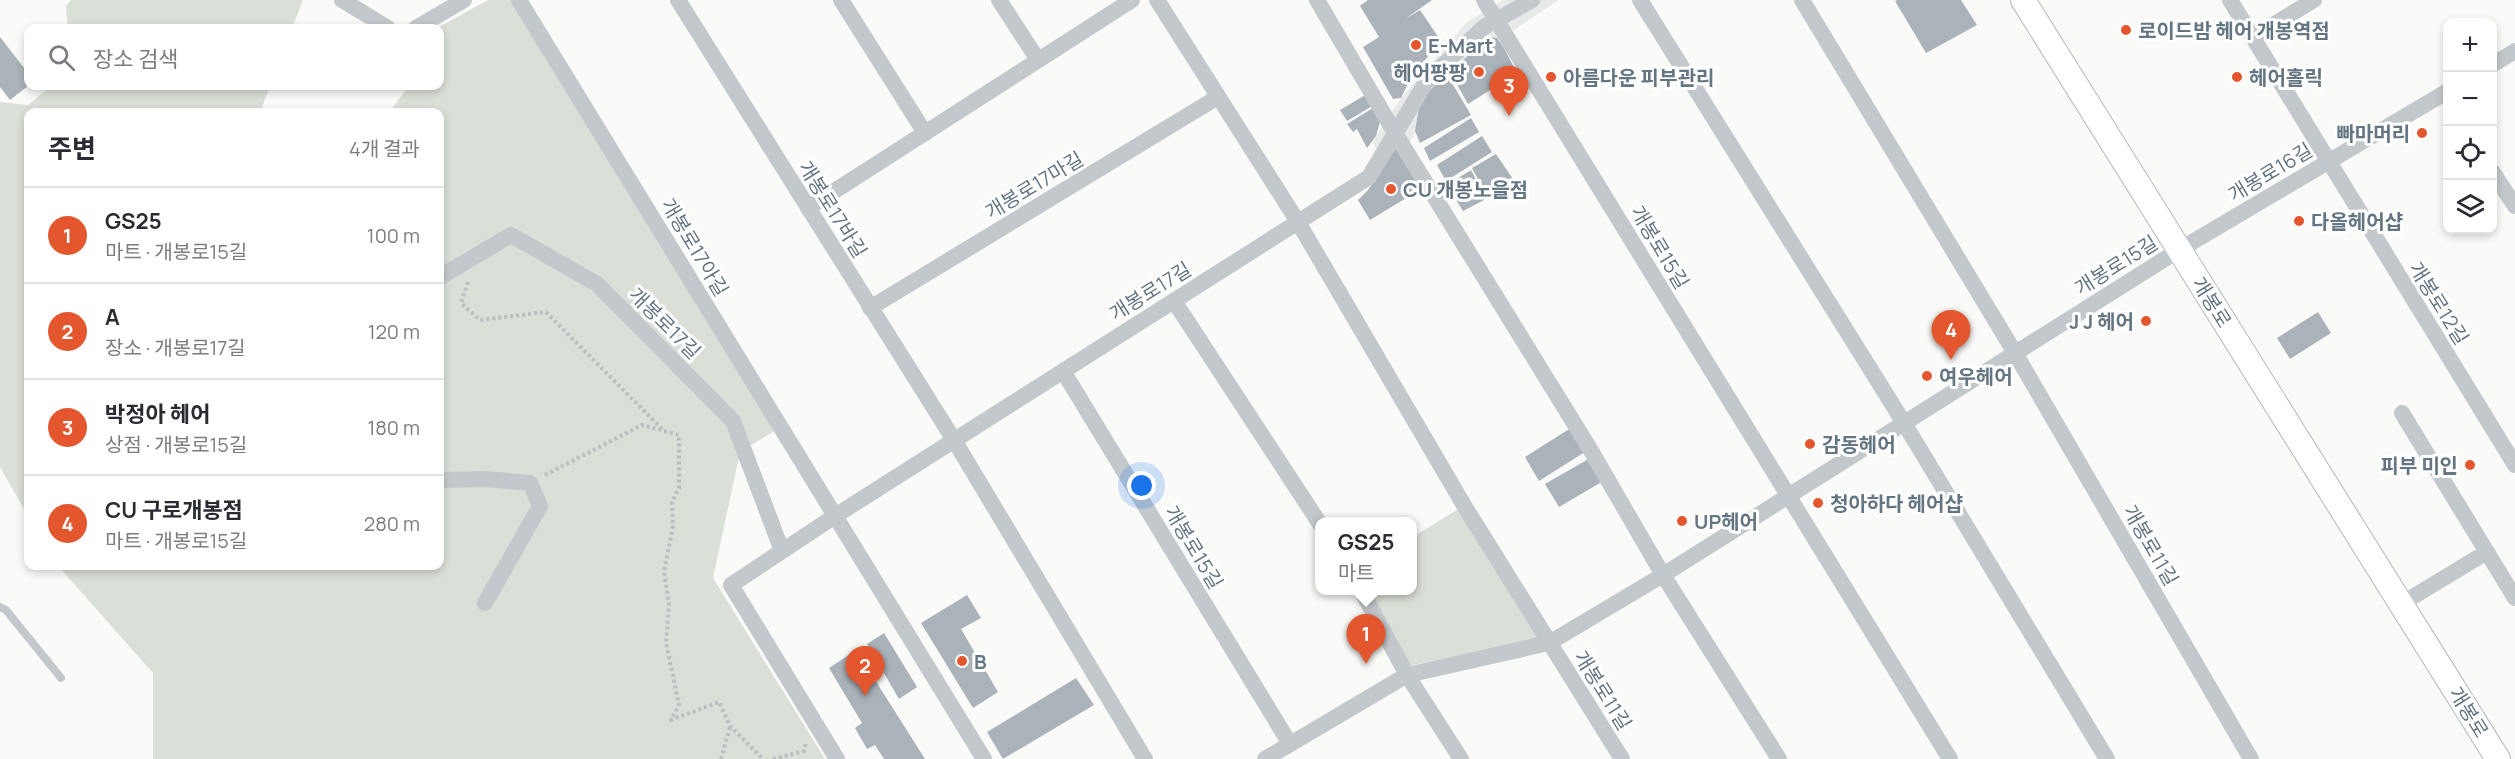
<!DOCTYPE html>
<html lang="ko">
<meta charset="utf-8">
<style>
body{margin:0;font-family:Manrope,"Noto Sans KR",sans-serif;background:#f7f7f7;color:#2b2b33}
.controls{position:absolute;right:18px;top:18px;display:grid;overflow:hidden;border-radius:12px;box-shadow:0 3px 9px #0003}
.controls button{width:54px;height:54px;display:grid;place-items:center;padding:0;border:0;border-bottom:2px solid #e1e1e2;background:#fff;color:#2b2b33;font:30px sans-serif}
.you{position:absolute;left:1142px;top:486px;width:21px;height:21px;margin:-15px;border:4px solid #fff;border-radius:50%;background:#1a73e8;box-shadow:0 0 0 9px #1a73e833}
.badge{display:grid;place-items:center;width:39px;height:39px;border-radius:50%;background:#e4572e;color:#fff;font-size:20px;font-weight:700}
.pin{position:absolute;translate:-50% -50px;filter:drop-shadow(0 2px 3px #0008)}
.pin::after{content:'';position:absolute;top:32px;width:21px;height:18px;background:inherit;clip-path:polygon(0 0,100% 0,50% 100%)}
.popup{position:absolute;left:1315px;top:517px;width:102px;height:78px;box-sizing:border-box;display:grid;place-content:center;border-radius:12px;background:#fff;filter:drop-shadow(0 2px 4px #0005);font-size:20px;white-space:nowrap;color:#7c7c81}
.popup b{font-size:22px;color:#2b2b33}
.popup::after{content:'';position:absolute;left:50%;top:100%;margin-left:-12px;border:12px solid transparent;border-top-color:#fff}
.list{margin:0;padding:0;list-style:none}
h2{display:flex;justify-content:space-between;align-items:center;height:78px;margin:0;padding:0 24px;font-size:26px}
h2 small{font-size:20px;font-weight:400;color:#7c7c81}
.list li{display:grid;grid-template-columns:39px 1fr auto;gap:18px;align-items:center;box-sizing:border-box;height:96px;padding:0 24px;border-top:2px solid #e1e1e2}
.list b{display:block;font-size:22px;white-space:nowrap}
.list p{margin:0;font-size:20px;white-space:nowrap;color:#7c7c81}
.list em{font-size:20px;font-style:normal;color:#7c7c81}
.icon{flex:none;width:33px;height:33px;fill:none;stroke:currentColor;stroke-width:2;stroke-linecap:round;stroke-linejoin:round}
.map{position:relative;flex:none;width:2515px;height:759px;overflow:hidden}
.search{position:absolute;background:#fff;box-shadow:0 3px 9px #0003;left:24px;top:24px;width:420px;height:66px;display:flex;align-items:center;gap:15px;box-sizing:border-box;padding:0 21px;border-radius:12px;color:#7c7c81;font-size:22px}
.panel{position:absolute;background:#fff;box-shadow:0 3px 9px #0003;left:24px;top:108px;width:420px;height:462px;border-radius:12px}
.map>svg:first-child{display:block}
.built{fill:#e8e9e9}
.green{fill:#dadfd7}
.building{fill:#aab3b9}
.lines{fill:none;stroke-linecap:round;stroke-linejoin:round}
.secondary-casing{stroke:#b3babf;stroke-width:26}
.path{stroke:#bbbfc2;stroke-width:4;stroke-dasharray:3 3;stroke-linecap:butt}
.service{stroke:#c3c8cc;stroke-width:8}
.minor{stroke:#c3c8cc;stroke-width:16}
.secondary{stroke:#fff;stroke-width:24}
.poi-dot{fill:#e4572e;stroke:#fff;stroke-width:2}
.labels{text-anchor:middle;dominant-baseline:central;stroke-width:6;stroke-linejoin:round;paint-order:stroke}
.poi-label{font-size:20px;font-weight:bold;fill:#657683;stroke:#fff;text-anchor:start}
.street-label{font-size:20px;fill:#657683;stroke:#fff}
</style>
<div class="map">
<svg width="2515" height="759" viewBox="0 0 2515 759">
<rect width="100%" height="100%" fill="#fafaf8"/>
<path class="built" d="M1503,0H1559L1457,68L1390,172L1373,143L1376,136L1401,98L1467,22Z"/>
<g class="green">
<path d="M71,0H303L292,28H68L66,6Z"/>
<path d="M488,0H519L781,427L740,452L713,578L825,759H153V673L58,566H440V112H389L409,86H440V28H437Z"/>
<path d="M51,86H270L262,107L269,112H28V516L0,467V102L28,105Z"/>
<path d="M1460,508L1542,638L1408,666L1367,591L1412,590L1413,537Z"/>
</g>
<g class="building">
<path d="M1368,0H1432L1405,19L1420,10L1443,44L1430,54L1411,77L1401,98L1393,99L1363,47L1379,37L1360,6Z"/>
<path d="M1897,0H1961L1977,25L1926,53L1895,1Z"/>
<path d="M0,37L28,73V86L10,100L0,87Z"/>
<path d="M1489,37L1497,38L1504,48L1517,73L1468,104L1450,72Z"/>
<path d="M1446,73L1471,115L1420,143L1415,131L1419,108L1425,96Z"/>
<path d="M1367,94L1374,105L1347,121L1340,110Z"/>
<path d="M1373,108L1380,122L1376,136L1367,148L1357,129L1353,132L1347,124Z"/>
<path d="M1471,118L1479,132L1430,161L1424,148Z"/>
<path d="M1482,136L1492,152L1446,181L1437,165Z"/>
<path d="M1396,148L1421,189L1370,220L1358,200L1368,190Z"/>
<path d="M1496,154L1517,185L1488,198L1472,168Z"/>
<path d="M1471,170L1486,199L1463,211L1447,185Z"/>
<path d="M2318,312L2331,333L2290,359L2277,338Z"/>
<path d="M1574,426L1588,450L1539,481L1525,457Z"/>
<path d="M1592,457L1605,480L1559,507L1545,484Z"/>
<path d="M967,595L981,618L961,629L998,692L973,708L921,623Z"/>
<path d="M884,633L917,687L899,699L867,644Z"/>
<path d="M856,650L925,759H884L875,745L867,749L855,728L862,723L829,668Z"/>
<path d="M1076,678L1094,705L1003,759L987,732Z"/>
</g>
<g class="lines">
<defs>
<path id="secondary" d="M2023,0L2498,759"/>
</defs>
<use href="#secondary" class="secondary-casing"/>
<g class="path">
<path d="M468,282L461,303L480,320L546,312L663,430"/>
<path d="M545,475L642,425L679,435V488L672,502L673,526L664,572L669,603L666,643L679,705L671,720L719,702L730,726L763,759"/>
<path d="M721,759L730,727"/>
<path d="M773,759L804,751L806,742"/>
</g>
<path class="service" d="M0,607L6,610L61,678"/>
<g class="minor">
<path d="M342,0L388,28"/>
<path d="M519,0L984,759"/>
<path d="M678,0L954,440L1145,759"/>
<path d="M841,0L925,133"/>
<path d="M999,0L1038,60"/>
<path d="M1157,0L1298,222L1465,507L1622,759"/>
<path d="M1317,0L1395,133L1590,449L1663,575L1779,759"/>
<path d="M1484,0L1950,759"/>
<path d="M1640,0L1904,423L2107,759"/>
<path d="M1802,0L2015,353L2251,759"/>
<path d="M2230,0L2515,465"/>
<path d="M416,28L464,0"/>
<path d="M2253,37L2314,0"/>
<path d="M2492,65L2515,51"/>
<path d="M2492,171L2515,206"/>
<path d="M808,208L1132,0"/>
<path d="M440,277L511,235L597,284L733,421L782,551"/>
<path d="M1174,301L1320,524"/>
<path d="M870,308L1218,97"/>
<path d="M1063,371L1290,744"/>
<path d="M2402,413L2515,598"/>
<path d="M440,480L487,479L530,483L540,506L485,603"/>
<path d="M1361,590L1407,675L1461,759"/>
<path d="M2401,604L2487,552"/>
<path d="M837,759L731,585L835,516L1369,177L1428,79L1484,27L1532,0"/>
<path d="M1265,759L1407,675L1549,643L1663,575L2179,250L2448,91"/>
</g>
<use href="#secondary" class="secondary"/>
</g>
<g class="poi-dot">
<circle cx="2126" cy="30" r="6"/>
<circle cx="1416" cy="45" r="6"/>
<circle cx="1479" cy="72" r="6"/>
<circle cx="1551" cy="77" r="6"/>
<circle cx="2237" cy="77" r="6"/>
<circle cx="2422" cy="133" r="6"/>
<circle cx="1391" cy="189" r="6"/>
<circle cx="2299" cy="221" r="6"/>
<circle cx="2146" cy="321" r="6"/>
<circle cx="1927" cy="376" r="6"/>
<circle cx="1810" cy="444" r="6"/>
<circle cx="2470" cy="465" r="6"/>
<circle cx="1818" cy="503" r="6"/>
<circle cx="1682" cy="521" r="6"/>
<circle cx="962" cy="661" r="6"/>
</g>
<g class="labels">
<g class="poi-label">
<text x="2138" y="30">로이드밤 헤어 개봉역점</text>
<text x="1428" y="45">E-Mart</text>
<text x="1467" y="72" text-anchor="end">헤어팡팡</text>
<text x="1563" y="77">아름다운 피부관리</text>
<text x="2249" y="77">헤어홀릭</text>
<text x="2410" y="133" text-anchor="end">빠마머리</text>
<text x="1403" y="189">CU 개봉노을점</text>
<text x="2311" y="221">다올헤어샵</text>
<text x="2134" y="321" text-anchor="end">J J 헤어</text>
<text x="1939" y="376">여우헤어</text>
<text x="1822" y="444">감동헤어</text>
<text x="2458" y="465" text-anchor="end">피부 미인</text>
<text x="1830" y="503">청아하다 헤어샵</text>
<text x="1694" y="521">UP헤어</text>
<text x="974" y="661">B</text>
</g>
<g class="street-label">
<text transform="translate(2270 172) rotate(-31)">개봉로16길</text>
<text transform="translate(1034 185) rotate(-31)">개봉로17마길</text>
<text transform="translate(833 209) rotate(58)">개봉로17바길</text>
<text transform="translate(695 247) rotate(59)">개봉로17아길</text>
<text transform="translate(1660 247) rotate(59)">개봉로15길</text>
<text transform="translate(2116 265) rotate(-32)">개봉로15길</text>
<text transform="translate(1150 291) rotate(-32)">개봉로17길</text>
<text transform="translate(2212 302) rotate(58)">개봉로</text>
<text transform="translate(2439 303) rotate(58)">개봉로12길</text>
<text transform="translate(665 323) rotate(45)">개봉로17길</text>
<text transform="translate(2151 545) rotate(60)">개봉로11길</text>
<text transform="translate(1194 547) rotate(59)">개봉로15길</text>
<text transform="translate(1603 690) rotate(58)">개봉로11길</text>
<text transform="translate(2469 712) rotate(58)">개봉로</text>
</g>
</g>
</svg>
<div class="controls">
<button>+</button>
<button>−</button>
<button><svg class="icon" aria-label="locate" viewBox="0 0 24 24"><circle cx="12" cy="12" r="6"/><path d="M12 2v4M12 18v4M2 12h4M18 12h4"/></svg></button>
<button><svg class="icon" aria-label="layers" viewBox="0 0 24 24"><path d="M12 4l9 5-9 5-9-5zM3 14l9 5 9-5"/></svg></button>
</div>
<div class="you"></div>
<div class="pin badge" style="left:1366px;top:664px">1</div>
<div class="popup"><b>GS25</b>마트</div>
<div class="pin badge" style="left:865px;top:696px">2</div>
<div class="pin badge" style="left:1509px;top:116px">3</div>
<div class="pin badge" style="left:1951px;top:360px">4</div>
<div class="search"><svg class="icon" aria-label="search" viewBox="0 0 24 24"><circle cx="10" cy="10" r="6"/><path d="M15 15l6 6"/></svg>장소 검색</div>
<section class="panel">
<h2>주변<small>4개 결과</small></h2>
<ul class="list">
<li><span class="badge">1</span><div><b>GS25</b><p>마트 · 개봉로15길</p></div><em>100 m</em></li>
<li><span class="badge">2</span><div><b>A</b><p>장소 · 개봉로17길</p></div><em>120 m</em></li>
<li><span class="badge">3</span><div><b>박정아 헤어</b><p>상점 · 개봉로15길</p></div><em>180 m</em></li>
<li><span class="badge">4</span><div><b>CU 구로개봉점</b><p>마트 · 개봉로15길</p></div><em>280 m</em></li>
</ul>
</section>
</div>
